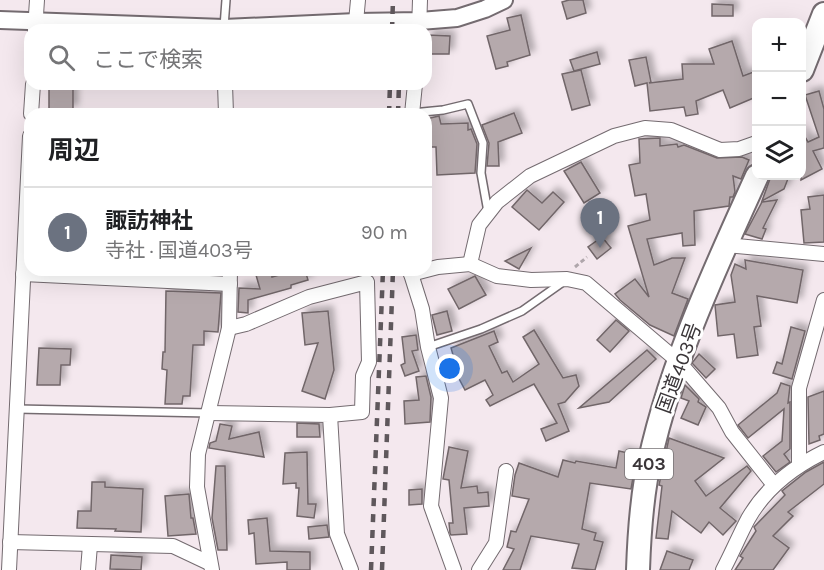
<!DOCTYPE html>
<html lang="ja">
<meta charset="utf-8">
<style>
body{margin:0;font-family:Karla,"Noto Sans JP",sans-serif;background:#f6f6f6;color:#202124}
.controls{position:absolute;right:18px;top:18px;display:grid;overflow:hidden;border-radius:12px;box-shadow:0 6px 24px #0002}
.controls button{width:54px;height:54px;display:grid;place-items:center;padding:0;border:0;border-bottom:2px solid #e0e0e0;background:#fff;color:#202124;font:30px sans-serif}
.you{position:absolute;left:450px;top:369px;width:21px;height:21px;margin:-15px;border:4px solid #fff;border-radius:50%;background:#1a73e8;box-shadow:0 0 0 9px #1a73e833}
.badge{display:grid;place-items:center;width:39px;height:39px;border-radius:50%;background:#111827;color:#fff;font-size:20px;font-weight:700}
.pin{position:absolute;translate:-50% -50px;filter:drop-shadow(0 2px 3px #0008)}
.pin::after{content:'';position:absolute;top:32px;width:21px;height:18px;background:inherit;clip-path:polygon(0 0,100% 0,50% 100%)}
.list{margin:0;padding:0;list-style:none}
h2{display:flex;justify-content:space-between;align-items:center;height:78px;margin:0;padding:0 24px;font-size:26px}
h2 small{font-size:20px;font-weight:400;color:#757577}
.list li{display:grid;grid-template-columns:39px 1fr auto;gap:18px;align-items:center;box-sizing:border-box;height:90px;padding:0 24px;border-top:2px solid #e0e0e0}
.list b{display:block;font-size:22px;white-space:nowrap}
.list p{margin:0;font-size:20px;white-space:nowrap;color:#757577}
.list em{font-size:20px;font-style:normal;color:#757577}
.icon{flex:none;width:33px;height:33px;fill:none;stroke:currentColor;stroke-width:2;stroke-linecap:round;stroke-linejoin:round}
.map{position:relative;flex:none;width:824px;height:570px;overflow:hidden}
.search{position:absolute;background:#fff;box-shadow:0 6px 24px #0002;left:24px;top:24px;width:408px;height:66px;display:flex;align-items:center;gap:15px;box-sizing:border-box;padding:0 21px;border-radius:18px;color:#757577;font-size:22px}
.panel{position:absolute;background:#fff;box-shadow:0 6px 24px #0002;left:24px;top:108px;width:408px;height:168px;border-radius:18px}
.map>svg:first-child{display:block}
.building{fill:#b5a9ac;stroke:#716669;stroke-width:1.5;filter:url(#shadow)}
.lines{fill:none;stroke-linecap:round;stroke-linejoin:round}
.service-casing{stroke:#746b70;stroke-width:10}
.minor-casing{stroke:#746b70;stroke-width:16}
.tertiary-casing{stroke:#746b70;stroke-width:20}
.trunk-casing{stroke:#746b70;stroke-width:26}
.path{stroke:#afa6ab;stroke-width:3;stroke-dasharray:4.5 3;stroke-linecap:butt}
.service{stroke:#fff;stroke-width:7}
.minor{stroke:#fff;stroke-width:14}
.tertiary{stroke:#fff;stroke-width:16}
.trunk{stroke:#fff;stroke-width:22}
.rail{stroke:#5f585c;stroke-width:4.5;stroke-dasharray:8 8;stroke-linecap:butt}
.labels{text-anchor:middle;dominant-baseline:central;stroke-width:6;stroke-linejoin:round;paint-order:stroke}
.shield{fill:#fff;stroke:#767274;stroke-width:1.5}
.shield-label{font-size:18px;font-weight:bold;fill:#3b3639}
.street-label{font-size:20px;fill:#3b3639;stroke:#fff}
</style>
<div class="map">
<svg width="824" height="570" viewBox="0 0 824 570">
<defs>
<filter id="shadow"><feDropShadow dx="5" dy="-5" stdDeviation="3" flood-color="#0004"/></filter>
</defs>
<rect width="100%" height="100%" fill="#f4e8ee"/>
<g class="building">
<path d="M569,0H583L586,13L567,19L562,2Z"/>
<path d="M712,4L733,5V16H712Z"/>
<path d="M521,15L530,55L507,62L508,66L496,69L487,36L510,30L507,18Z"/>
<path d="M428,35L450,36L449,54H428Z"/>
<path d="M732,41L743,76L756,71V97L730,108L723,90L696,101L698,114L686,116L684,107L650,111L647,83L635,86L629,60L646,57L651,82L649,83L683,79L682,64H714L709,49Z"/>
<path d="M597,52L600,64L574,71L570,60Z"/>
<path d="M581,70L590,105L572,110L562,74Z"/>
<rect x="49" y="84" width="24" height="26"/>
<path d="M819,91L824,109V148L813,151L822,169L801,180V130L808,142L819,137L805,95Z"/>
<path d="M514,113L522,133L498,142L499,166H487L489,143L482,125Z"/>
<path d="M439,116L441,124L468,123V130L471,129L477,144L475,173L437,175L436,147H426V119Z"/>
<path d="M660,138V146L677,144L678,147L684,145L717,158L742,157L749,160L741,179L733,176L735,192L733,197H730L729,206L694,211L695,245L683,246L682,233L647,239L654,265L672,258H685L672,293L688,299L674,336L650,325L620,300L615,294L635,279L649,297L628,226L650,220L646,194L635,196L629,165L640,163L639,139Z"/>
<path d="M581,162L600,193L584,203L564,171Z"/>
<path d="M771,176H789L784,189L762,201Z"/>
<path d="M527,190L542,203L553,192L564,202L539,230L512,207Z"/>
<path d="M824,195V242L804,243L801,210L810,209L808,197Z"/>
<path d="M777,200L763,228L766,229L762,239L745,234L762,202Z"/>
<path d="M602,237L611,248L597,259L588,247Z"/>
<path d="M531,248L519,269L505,261Z"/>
<path d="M745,260L803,270L797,303L757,296L761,326L754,327L758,355L737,358L734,334L718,336L715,305L735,302L731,275L735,264L746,269Z"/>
<path d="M297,270H305L308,280L291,285V288L248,300V313L238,312L239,288L260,289L256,275L271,271L272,277Z"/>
<path d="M475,276L486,295L459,309L448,289Z"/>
<path d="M166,291L221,293L218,332L204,331V345H193L190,396H183L182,404H165L167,370L162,369L163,352H165Z"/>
<path d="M328,311L334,370L325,399L302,391L318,343L305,345L302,313Z"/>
<path d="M447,311L452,331L437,335L432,315Z"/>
<path d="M616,320L629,331L610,352L597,340Z"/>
<path d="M791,327L805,331L792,379L773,373L777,362L782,364Z"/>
<path d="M534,330L563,378L576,375L579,386L565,402L558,404L569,431L546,441L541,429L557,423L534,384L490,406L486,400L493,395L485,380L465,390L456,373L458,372L451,348L494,331L498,342L489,346L502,373L507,371L513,382L539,364L523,337Z"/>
<path d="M416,335L418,350L412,351L419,371L405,376L401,365L405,363L402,337Z"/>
<path d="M39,348L71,349L70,365H61L60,385H37Z"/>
<path d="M647,350L656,359L609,402L579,408Z"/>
<path d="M699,354L715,369L706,378L692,363Z"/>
<path d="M426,376L431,397L430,422L405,424L404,401L419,400L416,377Z"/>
<path d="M781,383L790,386L788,403L790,402V449L784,454L790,462L776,472L763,456L782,441L784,409L748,438L738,425L777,393Z"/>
<path d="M685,385L699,399L698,402L706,407L698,425L681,418L689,401L681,398Z"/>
<path d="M824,391V434L819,436L820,440L809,444L808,397Z"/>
<path d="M297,423L319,424L320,437H297Z"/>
<path d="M220,424L232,426L229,439L259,432L264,457L209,448L210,443L216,441Z"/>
<path d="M669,438L724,458L695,481L706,496L747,466L751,471L720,508L736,521L723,535L709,522L701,533L672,511L668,539L656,538L662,486L659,485Z"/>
<path d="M449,447L468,451L461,488L477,486L478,493L488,492L489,506L464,508L467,534L451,535L450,533L449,523H453L449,480L443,479Z"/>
<path d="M619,451L637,455L631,489L590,483L582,529L596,533L594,540L603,542L595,570L572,568L579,544L531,536L520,570H503L514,549L507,547L511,531L516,532L529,499L512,496L515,475L519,463L558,477L563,460L575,463L576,461L616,468Z"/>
<path d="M307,452L308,504H316L314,518L297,516L299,488H296V483L283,484L285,453Z"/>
<path d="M824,462V484L788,512L793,516L773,536L789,548L773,570H735L743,558L740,556L742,553L756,531L754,527L785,495L782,491L806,472Z"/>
<path d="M216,466H225L227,550H218L212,518Z"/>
<path d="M92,482H105V487L143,489L141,532L115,531L116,529L77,528L78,511H91Z"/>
<path d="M422,489V504L409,505V490Z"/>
<path d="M189,494L191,518H193L196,534L168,536L165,496Z"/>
<path d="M267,518L270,551L310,552V570H287V562L256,564L254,533L249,534L248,520Z"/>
<path d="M327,525L329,537L309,539L308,527Z"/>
<path d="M667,551L693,560L689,570H660Z"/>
<path d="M111,555L142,557L141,570L110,569Z"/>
</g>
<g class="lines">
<defs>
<g id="service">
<path d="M224,27L226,0"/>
<path d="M412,113L443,110L468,104L483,143L481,173L488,212"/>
<path d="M428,347L481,329L522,311L563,282"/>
<path d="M17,409L209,413"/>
</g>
<g id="minor">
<path d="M356,22L358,0"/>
<path d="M35,30L37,0"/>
<path d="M419,30L420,0"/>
<path d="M225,84L226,114"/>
<path d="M31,114L33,84"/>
<path d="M412,114L415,84"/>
<path d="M726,245L824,254"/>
<path d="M470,264L479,225L497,202L530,176L614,136L645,128L671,130L720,150L739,149L756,143"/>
<path d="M411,270V274L438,267L470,264L497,276L531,280L567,279L586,283L679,362L719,408L732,432L774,485"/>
<path d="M23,274L230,284"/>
<path d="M411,274L422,309L428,347L441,398L431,506L454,570"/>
<path d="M229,328L246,324L309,297L367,282L369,362L363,376L362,412L330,415"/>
<path d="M209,413L330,415L337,534L351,570"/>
<path d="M799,464V388L824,300"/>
<path d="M10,542L173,546L209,563"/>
<path d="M9,570L30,136"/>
<path d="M88,570L90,545"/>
<path d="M212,570L197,487L198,454L229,328L230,270"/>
<path d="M479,570L496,543L506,471"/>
<path d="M723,570C732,553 739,536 748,519C765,489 793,467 824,452"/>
</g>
<path id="tertiary" d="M0,20L224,28L356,22L420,21L457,18L485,9L504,0"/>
<g id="trunk">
<path d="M802,70L824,14"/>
<path d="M638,570C639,540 641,509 646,479C666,373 713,273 757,176"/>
</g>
</defs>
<use href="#service" class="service-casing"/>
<use href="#minor" class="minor-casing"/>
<use href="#tertiary" class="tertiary-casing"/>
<use href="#trunk" class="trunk-casing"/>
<path class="path" d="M575,267L587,257"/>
<use href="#service" class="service"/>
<use href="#minor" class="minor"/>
<use href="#tertiary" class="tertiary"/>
<use href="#trunk" class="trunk"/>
<g class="rail">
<path d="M392,30L393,0"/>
<path d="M389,114L390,84"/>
<path d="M398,114L399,84"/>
<path d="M371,570L383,270"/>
<path d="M382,570L393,270"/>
</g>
</g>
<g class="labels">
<rect class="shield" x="625" y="449" width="48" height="30" rx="4.5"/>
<g class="shield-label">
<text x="649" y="464">403</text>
</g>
<g class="street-label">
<text transform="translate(679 368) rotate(-70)">国道403号</text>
</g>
</g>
</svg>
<div class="controls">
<button>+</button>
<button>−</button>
<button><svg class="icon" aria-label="layers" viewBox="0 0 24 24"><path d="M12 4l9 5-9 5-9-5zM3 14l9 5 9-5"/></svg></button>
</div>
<div class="you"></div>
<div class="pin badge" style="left:600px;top:248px;background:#6b7280">1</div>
<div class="search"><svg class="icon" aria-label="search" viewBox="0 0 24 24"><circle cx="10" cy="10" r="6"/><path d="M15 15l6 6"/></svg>ここで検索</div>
<section class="panel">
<h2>周辺<small></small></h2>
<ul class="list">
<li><span class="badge" style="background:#6b7280">1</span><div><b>諏訪神社</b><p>寺社 · 国道403号</p></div><em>90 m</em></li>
</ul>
</section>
</div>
